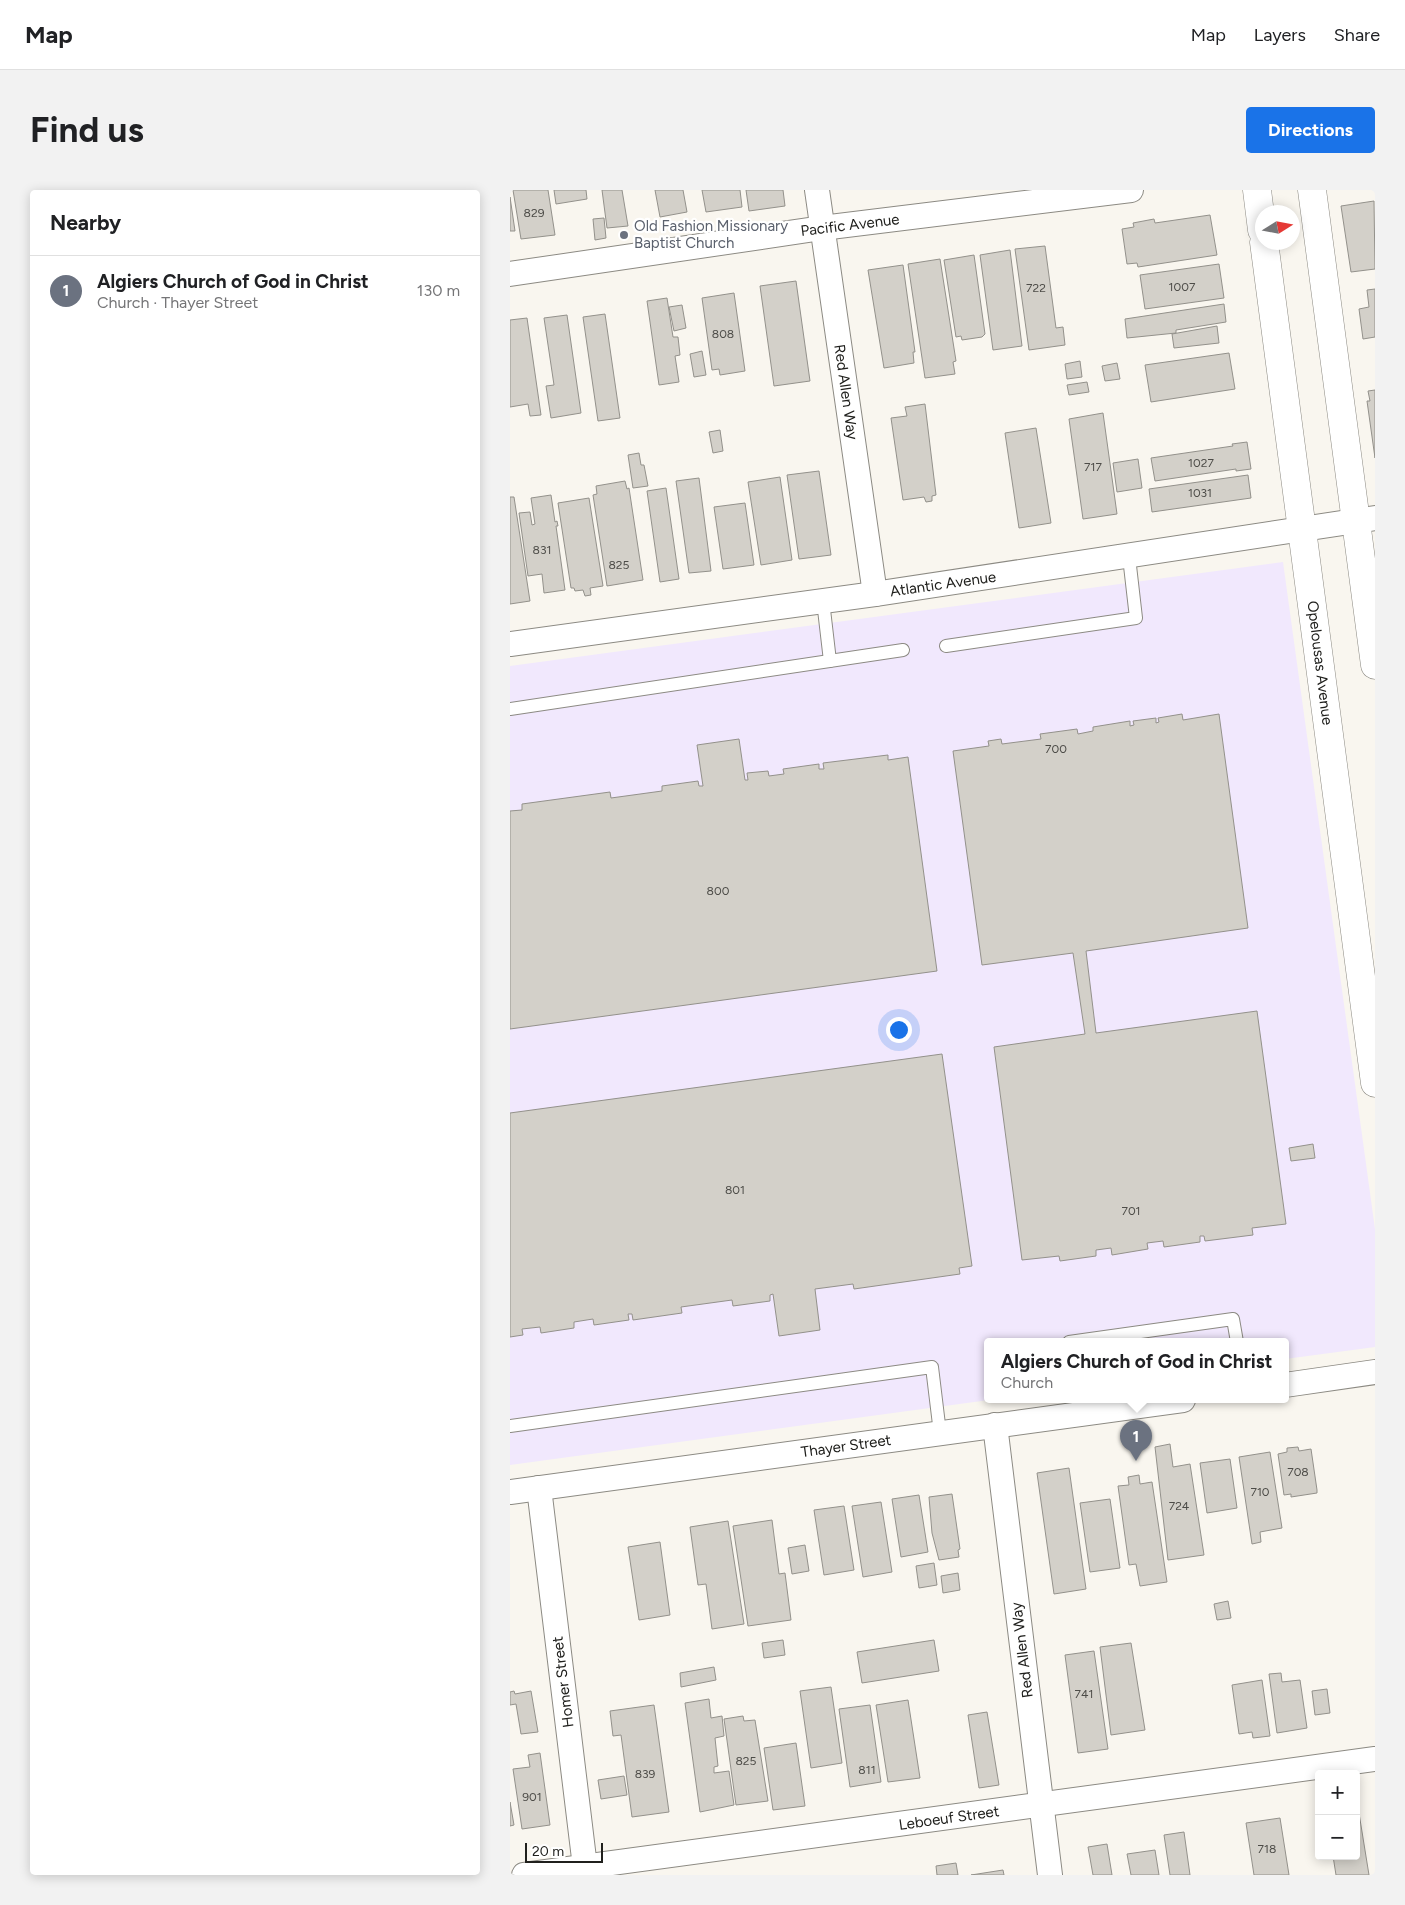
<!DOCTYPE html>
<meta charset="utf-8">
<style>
body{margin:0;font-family:Figtree,sans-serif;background:#f2f2f2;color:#202124}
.controls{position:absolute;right:15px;bottom:15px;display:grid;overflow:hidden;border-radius:5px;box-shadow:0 2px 12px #0003}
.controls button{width:45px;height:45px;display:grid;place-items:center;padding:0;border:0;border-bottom:1px solid #e0e0e0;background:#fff;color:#202124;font:25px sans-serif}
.compass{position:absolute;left:745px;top:15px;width:45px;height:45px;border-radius:50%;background:#fff;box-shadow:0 2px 12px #0003;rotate:79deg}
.scale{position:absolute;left:15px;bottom:12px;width:78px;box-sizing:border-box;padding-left:5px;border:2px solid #20201d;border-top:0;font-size:14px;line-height:18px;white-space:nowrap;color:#20201d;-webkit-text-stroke:4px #fff;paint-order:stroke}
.you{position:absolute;left:388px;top:839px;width:18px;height:18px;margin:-12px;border:4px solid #fff;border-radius:50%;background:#1a73e8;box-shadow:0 0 0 8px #1a73e833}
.badge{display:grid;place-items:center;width:32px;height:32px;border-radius:50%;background:#1a73e8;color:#fff;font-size:16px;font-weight:700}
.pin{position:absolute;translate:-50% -41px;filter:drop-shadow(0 1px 2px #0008)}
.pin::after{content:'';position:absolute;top:26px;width:18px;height:15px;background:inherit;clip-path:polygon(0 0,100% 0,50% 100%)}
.popup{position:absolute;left:474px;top:1148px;width:305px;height:65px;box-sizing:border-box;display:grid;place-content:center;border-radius:5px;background:#fff;filter:drop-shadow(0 1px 4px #0005);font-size:16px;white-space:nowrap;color:#757577}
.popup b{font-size:19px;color:#202124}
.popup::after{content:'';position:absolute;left:50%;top:100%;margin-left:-10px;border:10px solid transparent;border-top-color:#fff}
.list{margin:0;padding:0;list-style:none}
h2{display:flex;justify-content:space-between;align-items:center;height:65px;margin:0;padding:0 20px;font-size:21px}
h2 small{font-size:16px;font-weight:400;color:#757577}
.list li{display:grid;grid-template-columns:32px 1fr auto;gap:15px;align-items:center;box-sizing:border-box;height:70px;padding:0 20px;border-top:1px solid #e0e0e0}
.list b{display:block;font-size:19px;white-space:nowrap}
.list p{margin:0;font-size:16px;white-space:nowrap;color:#757577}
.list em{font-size:16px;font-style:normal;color:#757577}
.map{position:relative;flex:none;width:865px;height:1685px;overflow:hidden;border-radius:5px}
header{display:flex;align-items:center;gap:30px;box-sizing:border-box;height:70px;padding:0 25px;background:#fff;border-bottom:1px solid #e0e0e0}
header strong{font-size:24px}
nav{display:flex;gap:28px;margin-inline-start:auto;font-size:18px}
.intro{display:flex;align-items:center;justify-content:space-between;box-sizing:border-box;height:120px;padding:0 30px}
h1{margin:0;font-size:35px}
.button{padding:12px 22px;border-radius:5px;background:#1a73e8;color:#fff;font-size:18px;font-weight:700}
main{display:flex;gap:30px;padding:0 30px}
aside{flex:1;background:#fff;border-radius:5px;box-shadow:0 2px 12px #0003}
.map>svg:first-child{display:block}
.industrial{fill:#f1e8fd}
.building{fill:#d3d0c9;stroke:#93918b}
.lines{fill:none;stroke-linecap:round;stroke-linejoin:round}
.service-casing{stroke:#8c8a83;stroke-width:14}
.minor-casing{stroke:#8c8a83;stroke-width:26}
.tertiary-casing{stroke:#8c8a83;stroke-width:29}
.service{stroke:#fff;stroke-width:12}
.minor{stroke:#fff;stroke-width:24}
.tertiary{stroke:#fff;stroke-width:28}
.worship-dot{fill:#6b7280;stroke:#fff;stroke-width:2}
.labels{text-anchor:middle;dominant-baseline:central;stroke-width:4.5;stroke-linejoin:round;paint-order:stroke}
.number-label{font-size:12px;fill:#4d4c48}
.street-label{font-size:15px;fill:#20201d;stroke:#fff}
.worship-label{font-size:15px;fill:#5b616d;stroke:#fff;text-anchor:start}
</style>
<header>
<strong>Map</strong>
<nav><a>Map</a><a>Layers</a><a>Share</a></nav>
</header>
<div class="intro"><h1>Find us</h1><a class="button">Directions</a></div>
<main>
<aside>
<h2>Nearby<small></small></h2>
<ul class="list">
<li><span class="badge" style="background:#6b7280">1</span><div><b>Algiers Church of God in Christ</b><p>Church · Thayer Street</p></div><em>130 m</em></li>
</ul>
</aside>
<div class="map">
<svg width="865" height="1685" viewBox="0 0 865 1685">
<rect width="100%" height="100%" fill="#f9f6ef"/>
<path class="industrial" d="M773,372L865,1039V1157L775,1169V1152H477L479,1210L0,1275V476Z"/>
<g class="building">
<path d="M3,0H38L45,45L11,49Z"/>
<path d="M44,0H76L77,9L46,14Z"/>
<path d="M92,0H112L118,36L97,38Z"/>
<path d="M145,0H173L177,22L150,27Z"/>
<path d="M192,0H230L232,17L196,22Z"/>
<path d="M236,0H273L275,16L239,21Z"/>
<path d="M0,7L5,41H0Z"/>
<path d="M864,11L865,79L841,82L831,16Z"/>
<path d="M700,25L707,65L628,77L627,73L617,74L612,39L624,37L623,33L644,29L645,33Z"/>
<path d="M94,28L96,48L85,50L83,29Z"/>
<path d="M535,56L546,138L553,137L555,155L519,160L505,59Z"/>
<path d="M500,60L512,156L483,160L470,65Z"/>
<path d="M464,65L475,144L472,147L452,150L451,146L446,147L434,70Z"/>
<path d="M430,69L446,171L443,172L445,184L415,188L398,74Z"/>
<path d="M709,74L714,108L635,119L630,85Z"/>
<path d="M393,75L405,162H403L404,173L374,178L358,80Z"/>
<path d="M286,91L300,191L264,196L250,96Z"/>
<path d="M865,99V147L853,149L849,119L859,117L857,100Z"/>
<path d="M224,103L235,181L210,185L209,179L202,180L192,108Z"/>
<path d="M157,108L163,147H168L170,165L165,166L169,192L149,195L137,111Z"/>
<path d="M714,114L716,132L666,140V143L617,148L615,129Z"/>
<path d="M172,115L176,138L164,141L159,117Z"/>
<path d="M95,124L110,228L88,231L73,127Z"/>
<path d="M57,125L71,223L41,228L36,196L44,195L34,128Z"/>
<path d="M17,128L31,225L20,226L18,214L0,217V130Z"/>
<path d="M707,136L709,153L664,158L662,144Z"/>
<path d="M192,161L196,185L184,187L180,164Z"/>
<path d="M719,163L725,199L641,212L635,175Z"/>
<path d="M570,171L572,187L557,189L555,174Z"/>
<path d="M607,173L610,189L595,191L592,176Z"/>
<path d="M577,192L579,202L559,205L557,195Z"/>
<path d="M865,200V268L857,211H860L858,201Z"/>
<path d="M415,214L426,305L422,306V311L416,312L414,307L393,310L381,228L397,226L395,217Z"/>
<path d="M593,223L607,324L573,329L559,229Z"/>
<path d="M526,238L541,333L509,338L495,243Z"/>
<path d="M210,240L213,261L203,263L199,242Z"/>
<path d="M737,252L741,279L726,281V279L645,291L641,268L723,256L722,254Z"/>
<path d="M129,263L131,275H134L138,296L123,298L118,265Z"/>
<path d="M628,269L632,298L607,302L603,273Z"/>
<path d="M309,281L321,365L289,369L277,285Z"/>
<path d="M738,285L741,308L642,322L639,299Z"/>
<path d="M270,287L282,370L251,375L238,292Z"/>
<path d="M189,288L201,381L179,383L166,291Z"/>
<path d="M115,291L117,299L119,298L133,390L97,396L83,305L87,304L86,296Z"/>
<path d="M156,298L169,389L150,392L137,301Z"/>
<path d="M41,305L45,332L47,331L48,336H46L55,400L34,403L32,384L18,386L9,323L20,322L22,335L25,334L21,308Z"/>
<path d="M0,307H4L20,411L0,414Z"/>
<path d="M79,308L93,396L80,398L81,405L75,406L73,400L65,401L64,398H61L48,313Z"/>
<path d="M235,313L244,375L213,379L204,317Z"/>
<path d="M672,524L673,530L709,524L738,738L576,761L586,843L747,821L776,1034L742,1038L743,1045L695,1051L694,1046H690V1052L654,1057L653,1051L637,1053L638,1059L602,1065L601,1058L586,1060V1066L550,1071L549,1066L512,1070L484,857L575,844L563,763L472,775L443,561L479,556L478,551L491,549L492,554L531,549L530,544L567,539L568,544L583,541V537L620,531V536L624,535L623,531L646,528V533L649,532L648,528Z"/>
<path d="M229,549L235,590H238L237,583L258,581L259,586L274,584L273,579L309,574V579H314L313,573L378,565V570L398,567L427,781L0,839V621L12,620V614L100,602L101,608L152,601V596L188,591L189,596H193L187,555Z"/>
<path d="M432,864L462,1076L449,1078L450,1084L344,1099L343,1094L305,1099L310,1140L269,1146L263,1104L260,1105V1111L223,1116L222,1110L171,1117L172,1123L123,1130L122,1124H118L119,1130L84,1135L83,1129L64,1132V1138L31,1143L30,1137L12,1139L13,1145L0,1147V923Z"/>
<path d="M803,954L805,968L781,971L779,958Z"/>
<path d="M660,1254L663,1277L680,1274L694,1365L658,1370L645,1257Z"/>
<path d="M788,1257L789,1261L801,1259L807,1300V1303L781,1307V1304L774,1305L768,1264L777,1262V1258Z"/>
<path d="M760,1262L772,1338L750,1342L751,1352L742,1354L729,1267Z"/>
<path d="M720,1269L727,1318L697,1323L690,1273Z"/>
<path d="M559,1278L576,1399L544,1404L527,1283Z"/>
<path d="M629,1285L630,1294L642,1292L657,1392L630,1396L626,1374L619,1375L608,1296L619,1295L618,1287Z"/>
<path d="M442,1304L450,1359L448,1360L449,1367L429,1370L422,1343L419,1307Z"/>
<path d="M409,1305L418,1362L391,1367L382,1309Z"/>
<path d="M600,1309L610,1378L580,1382L570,1313Z"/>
<path d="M371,1312L382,1382L353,1387L342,1316Z"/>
<path d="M334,1316L344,1380L314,1385L304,1320Z"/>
<path d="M262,1330L269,1384L275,1383L281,1430L238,1436L223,1336Z"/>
<path d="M218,1331L234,1434L202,1439L196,1394L188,1395L180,1337Z"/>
<path d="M150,1352L160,1425L129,1430L118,1357Z"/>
<path d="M295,1355L299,1381L282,1384L278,1358Z"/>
<path d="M424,1373L427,1395L409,1398L406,1376Z"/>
<path d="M448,1383L450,1400L433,1403L431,1386Z"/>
<path d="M718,1411L721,1428L707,1430L704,1414Z"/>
<path d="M273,1450L275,1465L254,1468L252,1453Z"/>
<path d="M424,1450L429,1481L352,1493L347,1462Z"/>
<path d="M621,1453L635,1540L601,1545L590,1457Z"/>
<path d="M584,1461L598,1559L568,1563L555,1465Z"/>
<path d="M204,1477L206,1490L171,1497L170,1483Z"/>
<path d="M771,1483L772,1492L790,1490L797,1538L767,1543L759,1484Z"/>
<path d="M752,1490L760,1546L743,1548L742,1542L729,1544L722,1495Z"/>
<path d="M321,1497L332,1573L301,1578L290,1501Z"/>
<path d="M817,1499L820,1523L805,1525L802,1501Z"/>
<path d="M4,1501L5,1504L21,1501L28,1542L11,1544L6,1514L0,1515V1502Z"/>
<path d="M199,1509L201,1528L212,1526L214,1546L205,1548L208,1576L204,1577V1583L219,1581L224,1615L190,1622L175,1513Z"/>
<path d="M398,1510L410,1588L378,1592L366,1515Z"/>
<path d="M144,1515L159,1622L122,1627L111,1545L103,1546L100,1521Z"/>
<path d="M360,1515L371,1592L340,1597L329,1519Z"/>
<path d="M477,1522L489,1595L469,1598L458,1525Z"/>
<path d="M233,1526L234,1531L245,1530L258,1611L226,1615L214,1529Z"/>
<path d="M286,1553L295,1616L263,1620L254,1558Z"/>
<path d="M30,1563L40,1635L12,1639L3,1579L20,1577L18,1565Z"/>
<path d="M114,1586L117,1605L91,1609L88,1590Z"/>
<path d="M0,1612L4,1635L0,1636Z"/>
<path d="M846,1617H848L859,1685H826L823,1666H846Z"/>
<path d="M770,1628L779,1685H744L736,1633Z"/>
<path d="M674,1642L680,1685H660L654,1645Z"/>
<path d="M597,1654L602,1685H583L578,1657Z"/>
<path d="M645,1660L649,1685H621L617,1664Z"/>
<path d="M446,1673L448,1685H427L426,1676Z"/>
<path d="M493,1680L494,1685H461Z"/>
</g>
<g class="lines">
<defs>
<g id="service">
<path d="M313,411L320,471"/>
<path d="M436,456L626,428L619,367"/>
<path d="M0,519L393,460"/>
<path d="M559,1152L723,1129L727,1152"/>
<path d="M0,1236L422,1177L430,1243"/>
</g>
<g id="minor">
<path d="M307,0L365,404"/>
<path d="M0,84L312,38L621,0"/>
<path d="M0,454L365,404L865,328"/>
<path d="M775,1195L865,1182"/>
<path d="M485,1235L540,1685"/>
<path d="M29,1298L76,1685"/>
<path d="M0,1302L673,1210"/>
<path d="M14,1685L865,1569"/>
</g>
<g id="tertiary">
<path d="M747,0L752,40"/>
<path d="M802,0L865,475"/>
<path d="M754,52L865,893"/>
</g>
</defs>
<use href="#service" class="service-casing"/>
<use href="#minor" class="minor-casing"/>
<use href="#tertiary" class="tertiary-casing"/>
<use href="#service" class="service"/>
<use href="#minor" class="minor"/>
<use href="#tertiary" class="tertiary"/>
</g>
<circle class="worship-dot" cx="114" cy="45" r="5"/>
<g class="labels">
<g class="number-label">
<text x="24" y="23">829</text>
<text x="672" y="97">1007</text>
<text x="526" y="98">722</text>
<text x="213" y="144">808</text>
<text x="691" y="273">1027</text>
<text x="583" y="277">717</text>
<text x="690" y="303">1031</text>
<text x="32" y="360">831</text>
<text x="109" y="375">825</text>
<text x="546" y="559">700</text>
<text x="208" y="701">800</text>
<text x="225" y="1000">801</text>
<text x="621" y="1021">701</text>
<text x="788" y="1282">708</text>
<text x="750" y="1302">710</text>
<text x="669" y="1316">724</text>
<text x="574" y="1504">741</text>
<text x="236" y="1571">825</text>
<text x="357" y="1580">811</text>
<text x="135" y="1584">839</text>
<text x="22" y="1607">901</text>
<text x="757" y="1659">718</text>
</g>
<g class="street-label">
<text transform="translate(340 35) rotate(-7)">Pacific Avenue</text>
<text transform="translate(336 202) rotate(82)">Red Allen Way</text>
<text transform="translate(433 394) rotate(-8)">Atlantic Avenue</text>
<text transform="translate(810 473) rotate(83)">Opelousas Avenue</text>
<text transform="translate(336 1256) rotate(-8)">Thayer Street</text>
<text transform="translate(512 1460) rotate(-97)">Red Allen Way</text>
<text transform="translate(53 1492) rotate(-97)">Homer Street</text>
<text transform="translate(439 1628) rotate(-8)">Leboeuf Street</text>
</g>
<g class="worship-label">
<text x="124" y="36">Old Fashion Missionary<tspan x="124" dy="17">Baptist Church</tspan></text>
</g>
</g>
</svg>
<div class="controls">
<button>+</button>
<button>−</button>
</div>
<svg class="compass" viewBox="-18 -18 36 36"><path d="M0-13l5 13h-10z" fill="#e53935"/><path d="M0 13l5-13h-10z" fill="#757577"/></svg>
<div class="scale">20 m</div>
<div class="you"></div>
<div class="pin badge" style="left:626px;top:1271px;background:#6b7280">1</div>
<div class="popup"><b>Algiers Church of God in Christ</b>Church</div>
</div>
</main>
